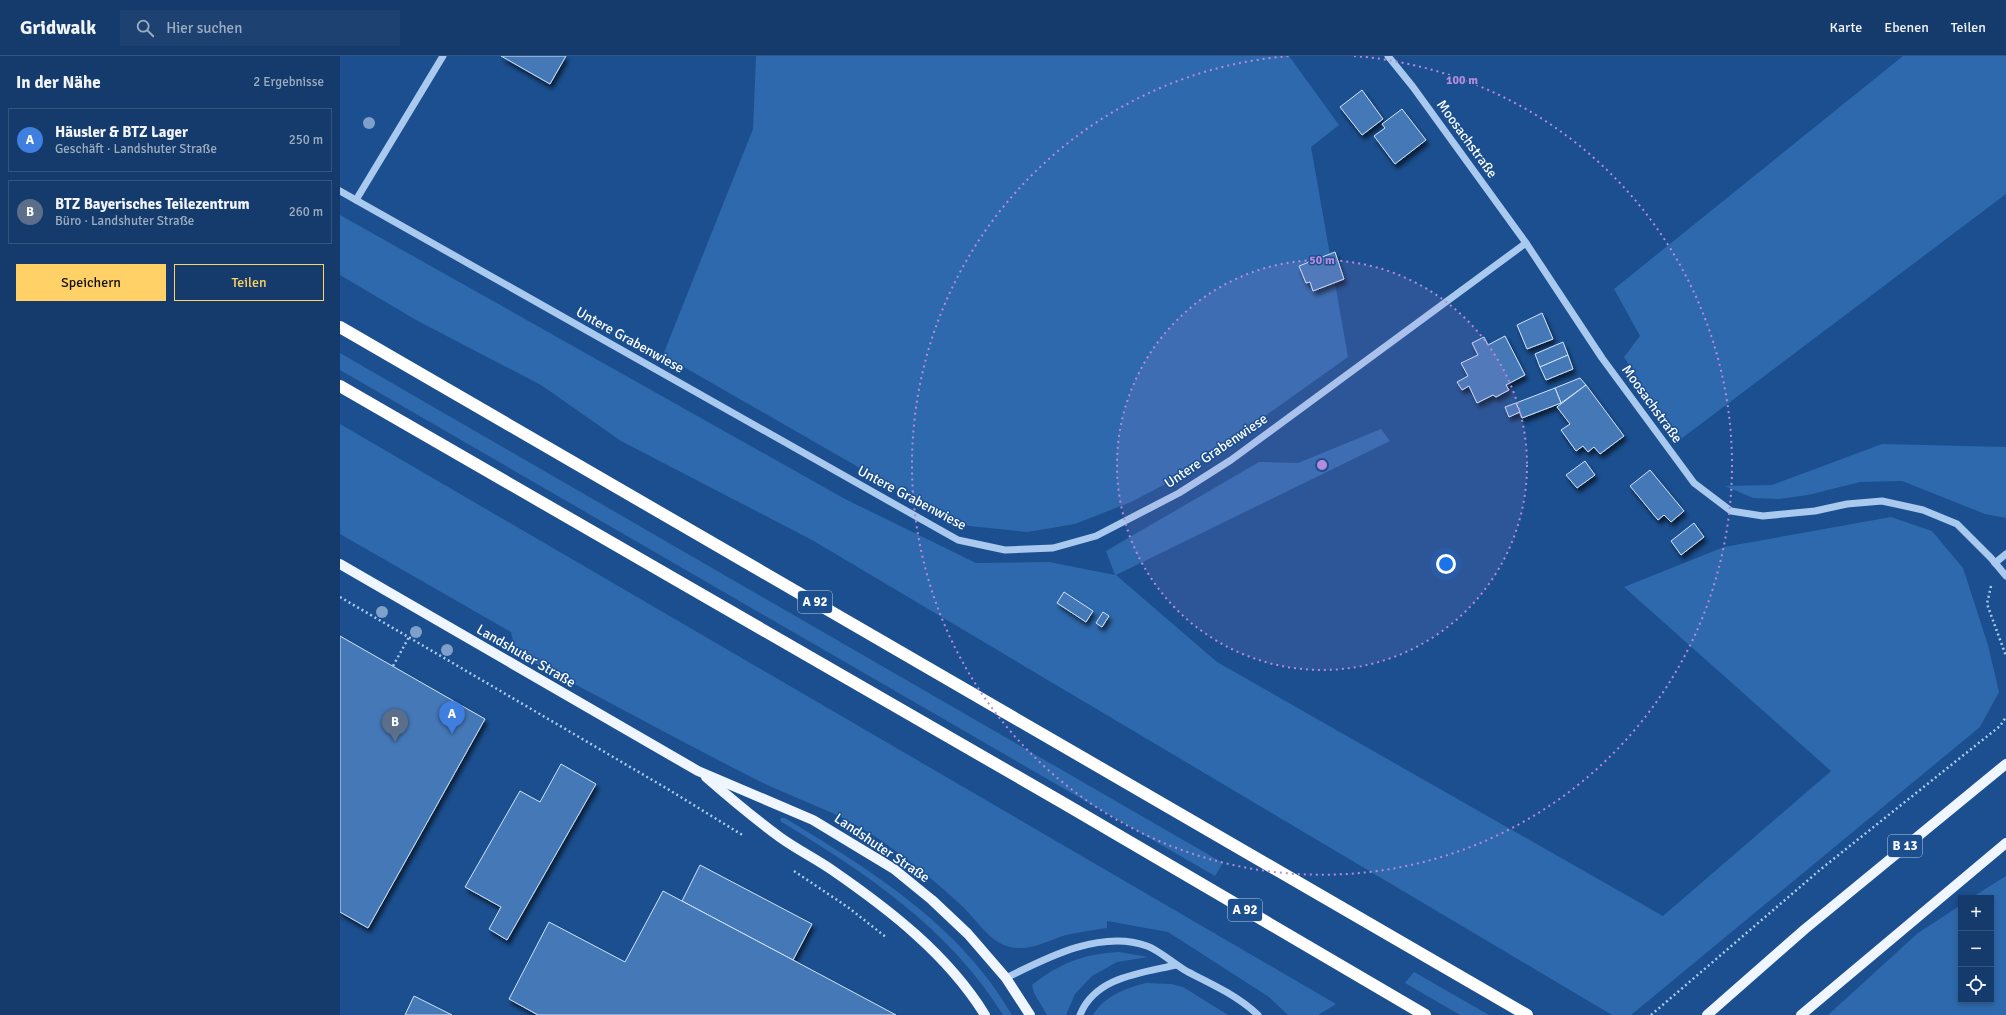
<!DOCTYPE html>
<html lang="de">
<meta charset="utf-8">
<style>
body{margin:0;font-family:Signika,sans-serif;background:#1d4271;color:#f1f3f6}
.controls{position:absolute;right:12px;bottom:12px;display:grid;overflow:hidden;border-radius:0px;box-shadow:0 2px 6px #0003}
.controls button{width:36px;height:36px;display:grid;place-items:center;padding:0;border:0;border-bottom:1px solid #33557e;background:#143b6b;color:#f1f3f6;font:20px sans-serif}
.you{position:absolute;left:1106px;top:508px;width:14px;height:14px;margin:-10px;border:3px solid #fff;border-radius:50%;background:#1a73e8;box-shadow:0 0 0 6px #1a73e833}
.badge{display:grid;place-items:center;width:26px;height:26px;border-radius:50%;background:#ffd166;color:#fff;font-size:13px;font-weight:700}
.pin{position:absolute;translate:-50% -33px;filter:drop-shadow(0 1px 2px #0008)}
.pin::after{content:'';position:absolute;top:21px;width:14px;height:12px;background:inherit;clip-path:polygon(0 0,100% 0,50% 100%)}
.list{margin:0;padding:0;list-style:none}
h2{display:flex;justify-content:space-between;align-items:center;height:52px;margin:0;padding:0 16px;font-size:17px}
h2 small{font-size:13px;font-weight:400;color:#9dadc1}
.list li{display:grid;grid-template-columns:26px 1fr auto;gap:12px;align-items:center;box-sizing:border-box;height:64px;margin:0 8px 8px;padding:0 8px;border:1px solid #33557e;border-radius:0px}
.list b{display:block;font-size:15px;white-space:nowrap}
.list p{margin:0;font-size:13px;white-space:nowrap;color:#9dadc1}
.list em{font-size:13px;font-style:normal;color:#9dadc1}
.actions{display:flex;gap:8px;padding:12px 16px}
.actions a{flex:1;padding:9px 0;border:1px solid #ffd166;border-radius:0px;text-align:center;font-size:14px;color:#ffd166}
.actions .main{background:#ffd166;color:#111}
.icon{flex:none;width:22px;height:22px;fill:none;stroke:currentColor;stroke-width:2;stroke-linecap:round;stroke-linejoin:round}
.map{position:relative;flex:none;width:1666px;height:959px;overflow:hidden}
header{display:flex;align-items:center;gap:24px;box-sizing:border-box;height:56px;padding:0 20px;background:#143b6b;border-bottom:1px solid #33557e}
header strong{font-size:19px}
nav{display:flex;gap:22px;margin-inline-start:auto;font-size:14px}
.search{width:280px;height:36px;background:#1d4271;display:flex;align-items:center;gap:10px;box-sizing:border-box;padding:0 14px;border-radius:0px;color:#9dadc1;font-size:15px}
main{display:flex}
aside{flex:1;background:#143b6b}
.map>svg:first-child{display:block}
.green{fill:#2e69ad}
.building{fill:#4478b7;stroke:#cfe3fa;filter:url(#shadow)}
.lines{fill:none;stroke-linecap:round;stroke-linejoin:round}
.path{stroke:#a9c9ee;stroke-width:2.5;stroke-dasharray:2 3;stroke-linecap:butt}
.minor{stroke:#a9c9ee;stroke-width:7}
.major{stroke:#f0f6ff;stroke-width:10}
.highway{stroke:#fff;stroke-width:12}
.tree{fill:#7ea0ca}
.ring{fill:none;stroke:#b68bdc;stroke-width:2;stroke-dasharray:2 4}
.labels{text-anchor:middle;dominant-baseline:central;stroke-width:3;stroke-linejoin:round;paint-order:stroke}
.shield{fill:#1b4f8f;stroke:#bbcadd;stroke-width:1}
.shield-label{font-size:13px;font-weight:bold;fill:#fff}
.street-label{font-size:14px;fill:#fff;stroke:#1b4f8f}
.centre{fill:#b68bdc;stroke:#1b4f8f;stroke-width:2}
.ring-label{font-size:12px;text-anchor:middle;font-weight:bold;fill:#b68bdc;stroke:#1b4f8f;stroke-width:3;stroke-linejoin:round;paint-order:stroke}
</style>
<header>
<strong>Gridwalk</strong>
<div class="search"><svg class="icon" aria-label="search" viewBox="0 0 24 24"><circle cx="10" cy="10" r="6"/><path d="M15 15l6 6"/></svg>Hier suchen</div>
<nav><a>Karte</a><a>Ebenen</a><a>Teilen</a></nav>
</header>
<main>
<aside>
<h2>In der Nähe<small>2 Ergebnisse</small></h2>
<ul class="list">
<li><span class="badge" style="background:#3f7fe0">A</span><div><b>Häusler &amp; BTZ Lager</b><p>Geschäft · Landshuter Straße</p></div><em>250 m</em></li>
<li><span class="badge" style="background:#5c6f8a">B</span><div><b>BTZ Bayerisches Teilezentrum</b><p>Büro · Landshuter Straße</p></div><em>260 m</em></li>
</ul>
<div class="actions"><a class="main">Speichern</a><a>Teilen</a></div>
</aside>
<div class="map">
<svg width="1666" height="959" viewBox="0 0 1666 959">
<defs>
<filter id="shadow"><feDropShadow dx="2.5" dy="4.5" stdDeviation="2" flood-color="#0009"/></filter>
</defs>
<rect width="100%" height="100%" fill="#1b4f8f"/>
<g class="green">
<path d="M416,0H949L999,69L971,91L1008,301L839,421L791,446L735,468L687,476L629,470L579,446L323,299L413,73Z"/>
<path d="M1563,0H1666V138L1337,386L1284,301L1300,280L1274,233Z"/>
<path d="M0,159L505,443L636,507L709,506L775,519L766,495L919,406L958,407L1041,373L1050,385L776,519L877,606L1323,860L1491,715L1284,531L1384,491L1551,461L1592,475L1623,512L1648,589L1659,636L1640,671L1291,959H1272L472,484L281,385L201,329L76,264L0,219Z"/>
<path d="M0,297L883,807L875,820L0,314Z"/>
<path d="M0,368L996,948L978,959H948L929,941L828,876L767,865V872C753,874 739,876 726,879C706,885 686,898 664,889C647,882 635,862 622,850C593,823 561,797 528,776C493,754 453,742 417,724C336,683 256,639 176,597L171,576L0,478Z"/>
<path d="M1542,388L1666,391V462L1645,458L1562,425L1520,426L1468,439L1439,443L1413,442L1385,430L1432,429Z"/>
<path d="M441,762H445C532,815 620,869 672,959H663C609,872 526,817 440,765Z"/>
<path d="M1666,820V959H1488L1578,877L1621,849V944H1651V842H1631Z"/>
<path d="M779,896L808,901L777,906L752,920L735,938L726,959H707L694,937L692,929C720,907 743,898 779,896Z"/>
<path d="M1074,916L1149,959H1120L1065,927Z"/>
<path d="M806,927L831,928L843,931L888,959H753C764,940 786,932 806,927Z"/>
</g>
<g class="building">
<path d="M161,0H226L210,28Z"/>
<path d="M1022,34L1043,63L1022,79L1000,51Z"/>
<path d="M1062,53L1086,84L1055,108L1034,80L1045,72L1042,68Z"/>
<path d="M995,196L1004,223L973,235L970,226L966,227L959,210Z"/>
<path d="M1202,257L1213,283L1187,293L1177,269Z"/>
<path d="M1165,280L1185,319L1166,329L1169,334L1156,341L1153,339L1137,347L1129,330L1122,334L1117,326L1128,320L1121,307L1138,299L1132,287L1144,281L1148,289Z"/>
<path d="M1223,286L1228,299L1200,311L1195,298Z"/>
<path d="M1228,299L1233,313L1206,324L1200,311Z"/>
<path d="M1240,322L1246,329L1221,347L1215,332Z"/>
<path d="M1246,329L1284,380L1260,398L1254,391L1248,396L1243,390L1236,395L1221,374L1230,368L1217,351Z"/>
<path d="M1215,332L1221,347L1182,362L1176,347Z"/>
<path d="M1176,347L1180,356L1169,361L1165,351Z"/>
<path d="M1245,405L1255,419L1237,432L1226,419Z"/>
<path d="M1310,414L1344,455L1331,466L1324,459L1318,464L1290,430Z"/>
<path d="M1354,467L1364,481L1341,499L1331,485Z"/>
<path d="M724,536L753,555L746,566L717,547Z"/>
<path d="M763,556L769,560L762,571L756,567Z"/>
<path d="M0,580L145,663L28,872L0,856Z"/>
<path d="M221,708L256,728L167,884L149,873L161,851L125,831L180,735L200,746Z"/>
<path d="M360,809L472,868L453,904L342,845Z"/>
<path d="M323,835L453,904L556,959H198L169,943L209,866L285,906Z"/>
<path d="M74,940L112,959H65Z"/>
</g>
<g class="lines">
<g class="path">
<path d="M1651,530L1647,548L1666,600"/>
<path d="M0,541L326,732L404,780"/>
<path d="M53,610L69,581"/>
<path d="M454,815L509,852L547,882"/>
<path d="M1311,959L1481,813L1660,670L1666,661"/>
</g>
<g class="minor">
<path d="M1048,0L1073,31L1186,187L1262,302L1354,427L1391,455L1423,460L1475,455L1507,448L1542,445L1583,454L1617,468L1651,502L1666,520"/>
<path d="M0,135L618,484L665,494L713,492L756,480L839,437L891,404L1186,187"/>
<path d="M16,144L103,0"/>
<path d="M1655,507L1666,498"/>
<path d="M666,922C706,902 761,873 807,890C819,894 835,909 848,916C872,928 898,940 918,959"/>
<path d="M740,959C755,921 801,917 836,909"/>
</g>
<g class="major">
<path d="M0,508L358,715L473,764L554,813L592,844L628,878L666,922L690,959"/>
<path d="M366,721C390,742 415,763 441,782C458,794 476,803 492,814C550,854 608,899 645,959"/>
<path d="M1367,959L1465,873L1666,708"/>
<path d="M1461,959L1666,787"/>
</g>
<g class="highway">
<path d="M0,271L1187,959"/>
<path d="M0,330L725,748L1085,959"/>
</g>
</g>
<g class="tree">
<circle cx="29" cy="67" r="6"/>
<circle cx="42" cy="556" r="6"/>
<circle cx="76" cy="576" r="6"/>
<circle cx="107" cy="594" r="6"/>
</g>
<circle cx="982" cy="409" r="205" fill="#b68bdc" fill-opacity=".12"/>
<g class="ring">
<circle cx="982" cy="409" r="205"/>
<path d="M1014 0A410 410 0 1 1 950 0"/>
</g>
<g class="labels">
<g class="shield">
<rect x="458" y="535" width="34" height="22" rx="3"/>
<rect x="1548" y="779" width="34" height="22" rx="3"/>
<rect x="888" y="843" width="34" height="22" rx="3"/>
</g>
<g class="shield-label">
<text x="475" y="546">A 92</text>
<text x="1565" y="790">B 13</text>
<text x="905" y="854">A 92</text>
</g>
<g class="street-label">
<text transform="translate(1127 83) rotate(54)">Moosachstraße</text>
<text transform="translate(290 284) rotate(29)">Untere Grabenwiese</text>
<text transform="translate(1312 348) rotate(54)">Moosachstraße</text>
<text transform="translate(876 395) rotate(-34)">Untere Grabenwiese</text>
<text transform="translate(572 442) rotate(28)">Untere Grabenwiese</text>
<text transform="translate(186 600) rotate(30)">Landshuter Straße</text>
<text transform="translate(542 792) rotate(34)">Landshuter Straße</text>
</g>
</g>
<circle cx="982" cy="409" r="6" class="centre"/>
<g class="ring-label">
<text x="1122" y="28">100 m</text>
<text x="982" y="208">50 m</text>
</g>
</svg>
<div class="controls">
<button>+</button>
<button>−</button>
<button><svg class="icon" aria-label="locate" viewBox="0 0 24 24"><circle cx="12" cy="12" r="6"/><path d="M12 2v4M12 18v4M2 12h4M18 12h4"/></svg></button>
</div>
<div class="you"></div>
<div class="pin badge" style="left:112px;top:678px;background:#3f7fe0">A</div>
<div class="pin badge" style="left:55px;top:686px;background:#5c6f8a">B</div>
</div>
</main>
